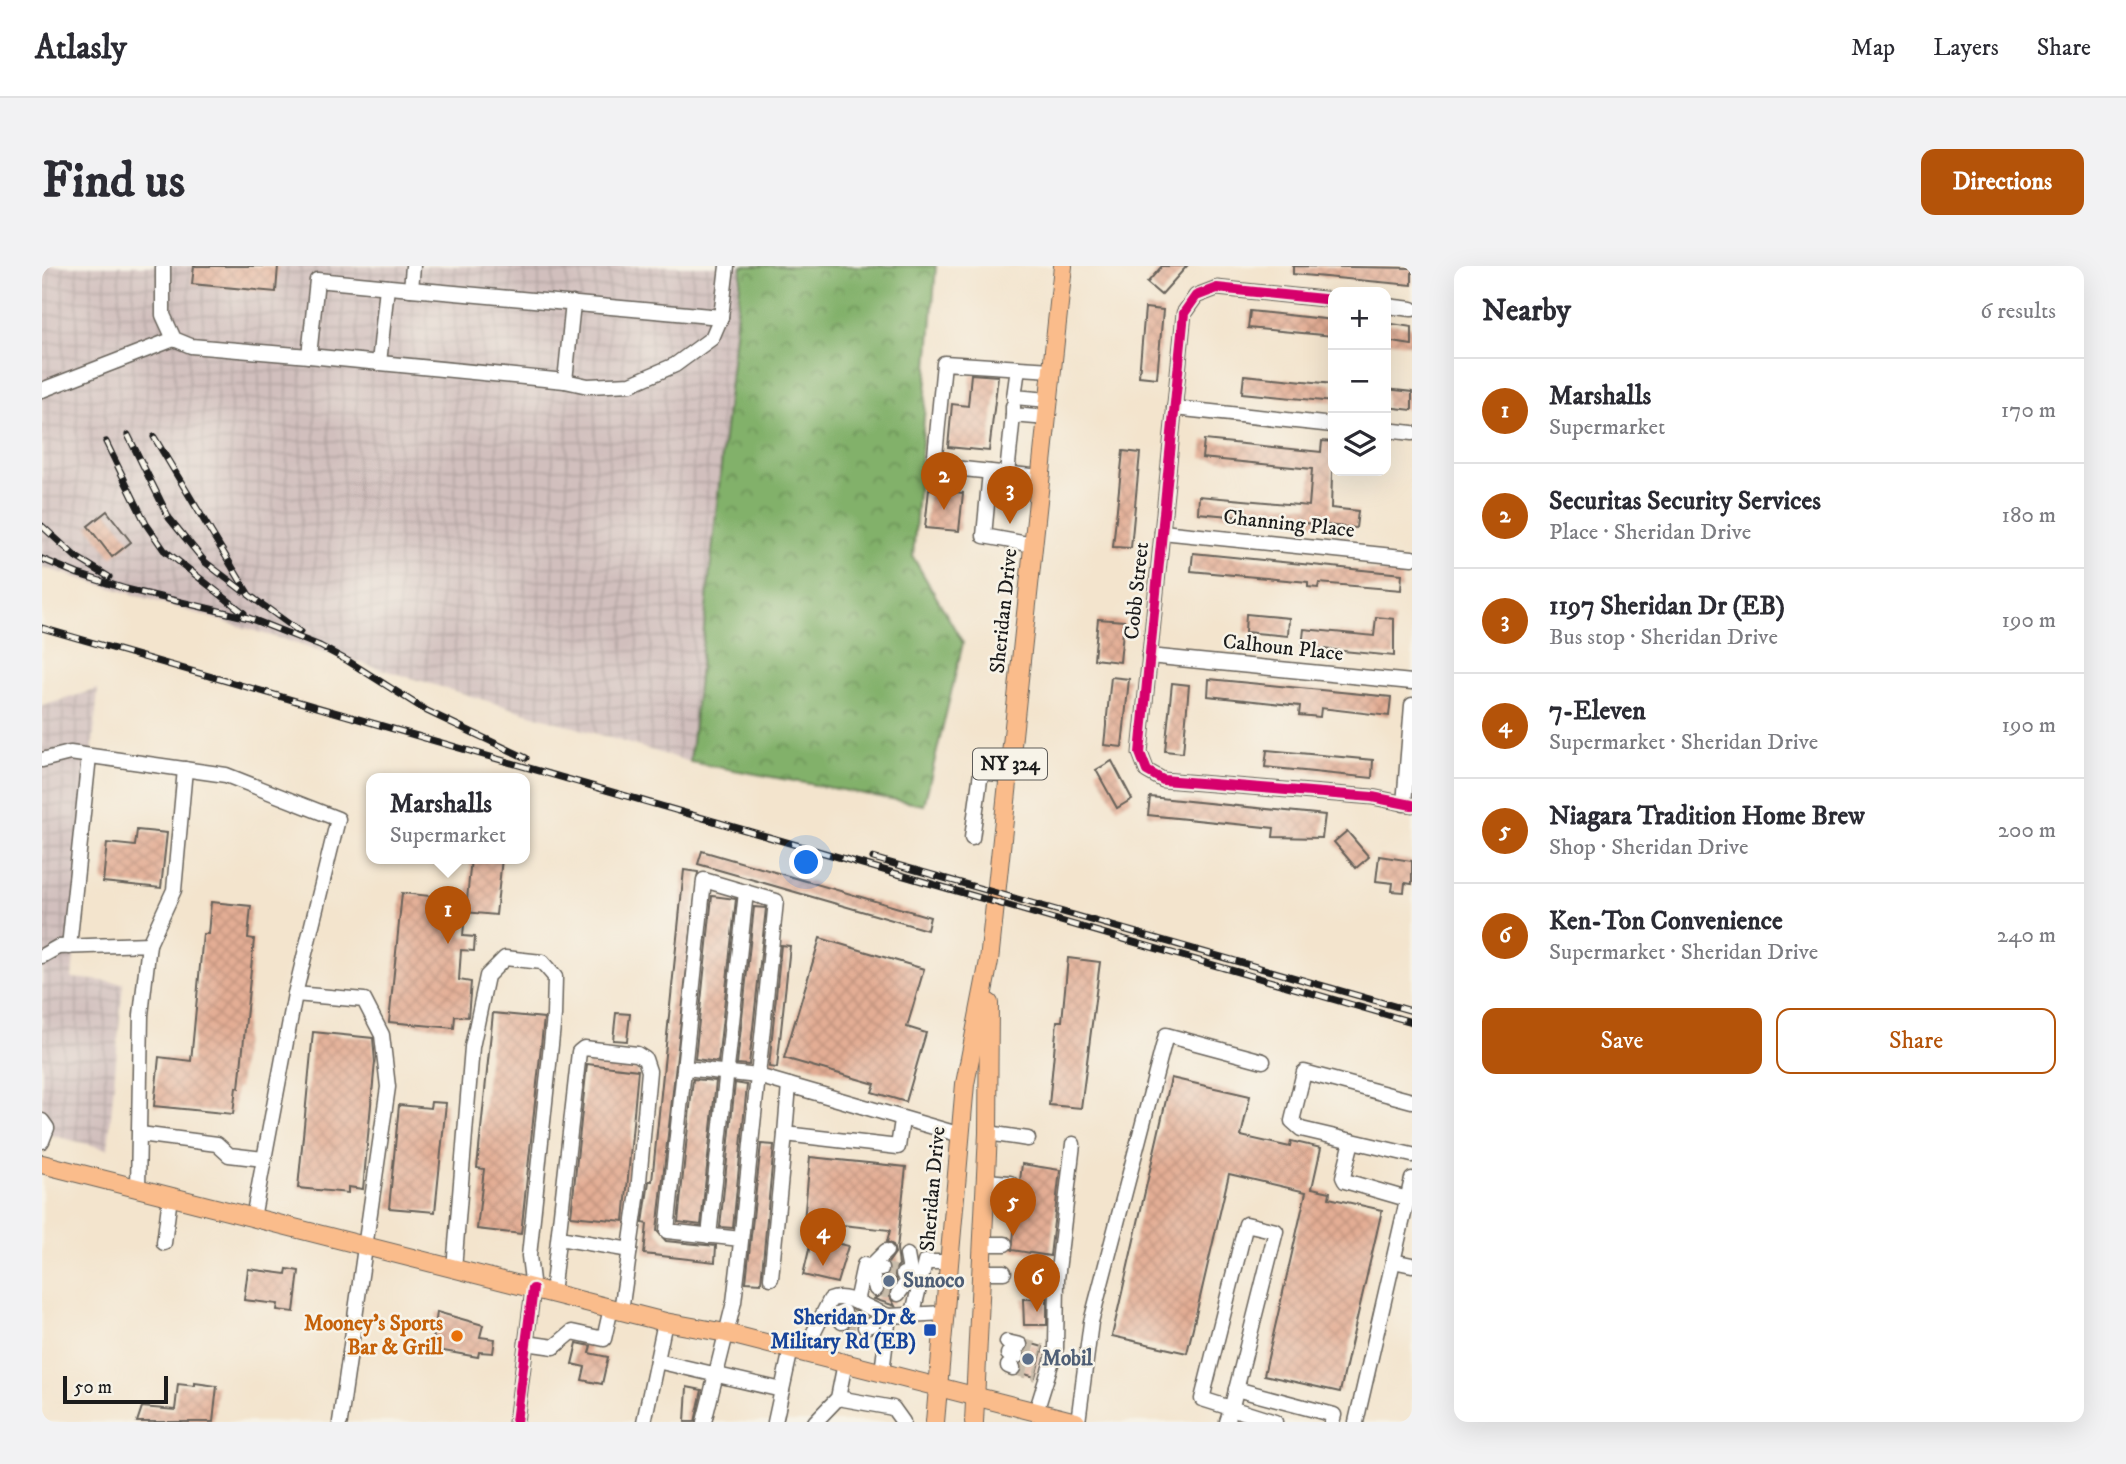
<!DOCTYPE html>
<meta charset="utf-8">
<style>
body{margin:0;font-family:"IM FELL DW Pica",serif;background:#f2f2f3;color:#2b2b33}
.controls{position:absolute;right:21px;top:21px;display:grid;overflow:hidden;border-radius:14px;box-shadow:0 7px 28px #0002}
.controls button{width:63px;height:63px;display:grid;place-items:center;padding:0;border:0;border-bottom:2px solid #e1e1e2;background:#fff;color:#2b2b33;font:35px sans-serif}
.scale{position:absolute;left:21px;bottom:18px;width:105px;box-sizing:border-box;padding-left:7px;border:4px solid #1c1c1c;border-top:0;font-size:19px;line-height:24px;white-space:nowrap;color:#1c1c1c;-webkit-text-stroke:5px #f7f3e8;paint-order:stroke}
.you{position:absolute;left:765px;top:597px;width:24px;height:24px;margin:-18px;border:5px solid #fff;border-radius:50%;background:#1a73e8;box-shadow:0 0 0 10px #1a73e833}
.badge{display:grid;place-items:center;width:46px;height:46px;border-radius:50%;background:#b45309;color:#fff;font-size:23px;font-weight:700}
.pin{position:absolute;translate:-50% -58px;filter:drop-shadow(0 2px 4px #0008)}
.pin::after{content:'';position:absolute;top:37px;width:24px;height:21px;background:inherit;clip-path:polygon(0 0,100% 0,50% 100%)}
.popup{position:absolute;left:324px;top:507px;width:164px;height:91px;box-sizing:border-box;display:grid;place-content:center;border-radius:14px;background:#fff;filter:drop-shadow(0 2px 5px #0005);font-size:23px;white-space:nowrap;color:#7c7c81}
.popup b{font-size:26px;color:#2b2b33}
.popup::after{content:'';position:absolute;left:50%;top:100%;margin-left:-14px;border:14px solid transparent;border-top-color:#fff}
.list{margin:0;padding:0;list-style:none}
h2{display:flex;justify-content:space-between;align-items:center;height:91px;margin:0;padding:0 28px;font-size:30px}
h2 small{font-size:23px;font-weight:400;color:#7c7c81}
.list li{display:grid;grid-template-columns:46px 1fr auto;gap:21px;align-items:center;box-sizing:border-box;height:105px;padding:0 28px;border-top:2px solid #e1e1e2}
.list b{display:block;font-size:26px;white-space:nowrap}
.list p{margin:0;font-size:23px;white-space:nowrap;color:#7c7c81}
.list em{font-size:23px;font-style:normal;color:#7c7c81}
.actions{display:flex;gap:14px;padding:21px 28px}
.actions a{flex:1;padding:16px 0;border:2px solid #b45309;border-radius:14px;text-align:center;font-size:24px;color:#b45309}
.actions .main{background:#b45309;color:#fff}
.icon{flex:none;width:38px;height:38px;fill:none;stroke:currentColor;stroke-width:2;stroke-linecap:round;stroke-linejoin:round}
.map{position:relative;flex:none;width:1370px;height:1156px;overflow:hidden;border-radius:14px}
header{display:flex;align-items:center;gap:42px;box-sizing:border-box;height:98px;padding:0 35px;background:#fff;border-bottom:2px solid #e1e1e2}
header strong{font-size:33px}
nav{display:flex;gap:38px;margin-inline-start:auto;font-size:24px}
.intro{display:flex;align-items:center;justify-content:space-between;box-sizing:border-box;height:168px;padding:0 42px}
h1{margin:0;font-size:49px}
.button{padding:18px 32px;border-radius:14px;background:#b45309;color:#fff;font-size:24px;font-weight:700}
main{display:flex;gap:42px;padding:0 42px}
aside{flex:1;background:#fff;border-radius:14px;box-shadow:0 7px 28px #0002}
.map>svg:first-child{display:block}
.industrial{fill:url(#industrial-grid)}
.forest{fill:url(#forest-crowns);stroke:#4f6643;stroke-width:2}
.building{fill:url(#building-cross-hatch)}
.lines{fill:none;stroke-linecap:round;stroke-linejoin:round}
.minor-tunnel{stroke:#c8bcaa;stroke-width:14;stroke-dasharray:14 7;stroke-linecap:butt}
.minor-casing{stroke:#67625a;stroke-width:17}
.major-casing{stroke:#67625a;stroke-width:20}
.minor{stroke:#fff;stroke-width:14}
.major{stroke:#fabc8b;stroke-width:18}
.rail-casing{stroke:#1c1c1c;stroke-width:7}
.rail{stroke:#f7f3e8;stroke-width:4.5;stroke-dasharray:13;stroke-linecap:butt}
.cycleway-casing{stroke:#f7f3e8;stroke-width:15}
.cycleway{stroke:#d6006c;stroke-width:10}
.service-dot{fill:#5c6f8a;stroke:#f7f3e8;stroke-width:2.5}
.transit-dot{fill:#1a4fb4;stroke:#f7f3e8;stroke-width:2.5}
.food-dot{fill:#e8710a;stroke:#f7f3e8;stroke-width:2.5}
.labels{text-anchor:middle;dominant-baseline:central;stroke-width:5;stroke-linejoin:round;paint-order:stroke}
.shield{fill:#f7f3e8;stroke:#5e5c59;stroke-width:2}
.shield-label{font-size:19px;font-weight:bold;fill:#1c1c1c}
.street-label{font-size:21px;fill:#1c1c1c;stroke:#f7f3e8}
.service-label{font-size:21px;font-weight:bold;fill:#4e5e75;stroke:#f7f3e8;text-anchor:start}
.transit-label{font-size:21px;font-weight:bold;fill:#164399;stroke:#f7f3e8;text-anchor:end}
.food-label{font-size:21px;font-weight:bold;fill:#c56008;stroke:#f7f3e8;text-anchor:end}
</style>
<header>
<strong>Atlasly</strong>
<nav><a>Map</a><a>Layers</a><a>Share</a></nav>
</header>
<div class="intro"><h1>Find us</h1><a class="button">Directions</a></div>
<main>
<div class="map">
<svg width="1370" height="1156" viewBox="0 0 1370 1156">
<defs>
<pattern id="industrial-grid" width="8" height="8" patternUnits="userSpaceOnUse" patternTransform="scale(1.75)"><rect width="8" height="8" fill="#d1bfbd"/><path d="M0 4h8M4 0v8" fill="none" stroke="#b3a4a2"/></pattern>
<pattern id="forest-crowns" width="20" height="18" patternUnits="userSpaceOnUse" patternTransform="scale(1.75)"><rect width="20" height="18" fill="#82b16a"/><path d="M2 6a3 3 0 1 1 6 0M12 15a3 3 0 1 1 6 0" fill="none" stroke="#6a8f56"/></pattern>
<pattern id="building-cross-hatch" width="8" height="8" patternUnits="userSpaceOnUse" patternTransform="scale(1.75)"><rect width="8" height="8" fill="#e3ad94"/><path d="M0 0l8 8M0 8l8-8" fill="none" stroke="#c2947f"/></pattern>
</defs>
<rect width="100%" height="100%" fill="#f7f3e8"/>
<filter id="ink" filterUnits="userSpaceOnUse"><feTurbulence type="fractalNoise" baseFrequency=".0143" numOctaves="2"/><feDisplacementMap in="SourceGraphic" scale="14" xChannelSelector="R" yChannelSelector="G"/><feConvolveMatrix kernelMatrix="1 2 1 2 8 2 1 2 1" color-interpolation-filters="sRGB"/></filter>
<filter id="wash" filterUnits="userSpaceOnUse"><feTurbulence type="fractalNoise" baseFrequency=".00686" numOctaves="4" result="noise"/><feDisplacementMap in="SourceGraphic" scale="28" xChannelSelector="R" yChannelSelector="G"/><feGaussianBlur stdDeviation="1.57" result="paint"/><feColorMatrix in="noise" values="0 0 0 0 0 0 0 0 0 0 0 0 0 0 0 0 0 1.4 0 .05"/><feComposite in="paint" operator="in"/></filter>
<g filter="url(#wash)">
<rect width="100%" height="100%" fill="#f3e4cd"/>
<g class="industrial">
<path d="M0,0H700L648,496L0,301Z"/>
<path d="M56,423L30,712L81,717L66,883L0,867V440Z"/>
</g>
<path class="forest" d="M700,0H894L871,291L921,377L882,539L648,496Z"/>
<g id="blocks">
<g class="building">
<path d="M152,0H236L234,26L150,18Z"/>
<path d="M1120,0H1145L1119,29L1105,17Z"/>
<path d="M1251,0L1370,2V19L1251,8Z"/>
<path d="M1103,42L1121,44L1115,112L1097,110Z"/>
<path d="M1208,45L1291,54V70L1206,62Z"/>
<path d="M1344,57L1370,61V79L1344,75Z"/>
<path d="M929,108L956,110L947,185L906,181L910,138L926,140Z"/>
<path d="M1202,109L1291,118V136L1200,127Z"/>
<path d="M1344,123L1370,126V144L1344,141Z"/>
<path d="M1162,174L1279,186L1280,175L1291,176L1289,242L1316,245L1314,262L1156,247L1157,230L1267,240L1270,203L1160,192Z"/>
<path d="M1081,185L1098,187L1089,282L1071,281Z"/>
<path d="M887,223L921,227L917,265L883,262Z"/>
<path d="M65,245L89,276L70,291L46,260Z"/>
<path d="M1151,287L1360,308L1359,324L1277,317L1276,322L1266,321V316L1149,305Z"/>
<path d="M1204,348L1247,352L1246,370L1203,366Z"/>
<path d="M1334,351L1352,353V390L1260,381L1262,363L1332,370Z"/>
<path d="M1056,353L1082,355L1078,396L1052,393Z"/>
<path d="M1069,411L1087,413L1080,481L1062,479Z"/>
<path d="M1167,413L1349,431L1347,450L1279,442L1278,451L1257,449L1258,440L1166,430Z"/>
<path d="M1130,417L1147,419L1141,487L1123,485Z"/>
<path d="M1225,484L1331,494L1330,512L1223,501Z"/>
<path d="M1070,495L1090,533L1075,542L1054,504Z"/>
<path d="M1108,531L1283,549L1280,572L1231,571L1232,562L1106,549Z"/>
<path d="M95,564L125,567L119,622L61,616L65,577L93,580Z"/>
<path d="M1305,565L1327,591L1314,602L1292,576Z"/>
<path d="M660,585L888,651L885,664L656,598Z"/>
<path d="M1337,590L1370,595V618L1363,617L1362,626L1350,625L1351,617L1334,615Z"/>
<path d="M429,592H460L454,649L423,646L421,670L433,671L432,685L419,684L417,714L429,716L426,751L413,750L412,762L347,756L360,627L425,634Z"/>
<path d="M642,604L656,606L615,965L624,975L674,980L673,996L602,988L605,958L601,957L607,915H610Z"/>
<path d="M670,630L694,633L676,796L653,793Z"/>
<path d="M169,636L209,640L206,672L212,673L197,822L194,821L191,848L112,840L117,791L149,795L161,668H166Z"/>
<path d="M712,641L724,642L707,799L695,798Z"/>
<path d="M778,672L882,703L865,761L884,767L864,836L830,826L833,818L742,792Z"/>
<path d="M739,679L748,680L735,802L727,801Z"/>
<path d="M1026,692L1058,696L1039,842L1007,839L1015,755H1020Z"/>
<path d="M451,747L502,752L479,968L435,963L442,903L435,902Z"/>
<path d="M574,747L588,748L585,775L571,774Z"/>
<path d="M271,766L331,772L333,796L321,923L306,921V927L256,922Z"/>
<path d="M545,798L596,804L582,955L529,950Z"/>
<path d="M1129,812L1208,830L1199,870L1248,881L1249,875L1279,882L1270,922L1288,926L1287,932L1340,944L1298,1126L1222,1109L1264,926L1187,908L1145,1087L1070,1070Z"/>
<path d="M651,813L674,815L659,959L636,956Z"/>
<path d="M693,817L705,819L691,962L678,961Z"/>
<path d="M389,836L404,837L393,946L347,942L357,839L388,842Z"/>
<path d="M719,878L732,879L719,1017L704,1016Z"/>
<path d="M768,891L864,901L855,983L857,999L852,1004L854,1015L846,1027L853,1040L832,1033L843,1026L841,1012L848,1006L846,997L853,987L851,979L845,976L848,964L762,955Z"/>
<path d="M980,898L1018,904L1008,990L970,984Z"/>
<path d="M770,971L806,980L795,1017L761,1009Z"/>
<path d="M206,1003L244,1008L245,1003L257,1005L252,1046L235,1044L236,1038L202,1034Z"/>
<path d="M1005,1032V1059H982L981,1033Z"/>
<path d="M395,1046L441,1059L438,1071L453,1073L451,1087L437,1086L436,1091L390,1083Z"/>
<path d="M535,1077L549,1080L547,1087L566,1091L560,1118L540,1114L543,1101L530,1098Z"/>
<path d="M987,1077L1001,1081L993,1111L979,1107Z"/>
<path d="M153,1117L175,1120L171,1156H95L100,1141L133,1144L136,1118L153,1120Z"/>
<path d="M645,1121L660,1124L653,1156H643Z"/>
</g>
</g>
</g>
<g filter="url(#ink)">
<use href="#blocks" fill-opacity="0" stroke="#67625a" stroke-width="2"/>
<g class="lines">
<g class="minor-tunnel">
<path d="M839,1003L861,1008"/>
<path d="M834,1023L856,1028"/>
<path d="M802,1046L825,1051"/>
<path d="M800,1056L823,1061"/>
<path d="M978,1079L1000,1085"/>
<path d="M975,1090L997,1096"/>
<path d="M971,1102L994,1108"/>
</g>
<defs>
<g id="minor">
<path d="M121,0V49L132,73L149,80L267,90"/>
<path d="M369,23L371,0"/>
<path d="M1291,34L1175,22L1154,30L1142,47L1098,487L1105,505L1121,514L1330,531L1370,539"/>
<path d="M531,37L523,115L267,90L275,14L369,23L679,51L685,0"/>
<path d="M1344,40L1370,43"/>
<path d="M337,97L345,21"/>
<path d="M976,102L972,131L1007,134"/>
<path d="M523,115L546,120L589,118L633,99L670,72L679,51"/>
<path d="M0,124L132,73"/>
<path d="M971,140V149L1005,152"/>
<path d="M1132,142L1291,159"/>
<path d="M1344,164L1370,167"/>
<path d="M948,206L942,270L991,279"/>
<path d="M965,208L971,149"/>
<path d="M999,211L892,200L902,97L1010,104"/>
<path d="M1120,266L1370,292"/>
<path d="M1107,390L1370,416"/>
<path d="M0,494L28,487L184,509L296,553L253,728L211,952"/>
<path d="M1362,538L1370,439"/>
<path d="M930,572L939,506L967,509"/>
<path d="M107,678L132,624L143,503"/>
<path d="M27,681L47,490"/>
<path d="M0,690L16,681L107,678L99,749L96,923"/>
<path d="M253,728L322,734L340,769L346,821L298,1156"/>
<path d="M643,802L716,810L919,869"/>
<path d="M747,819L743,868L856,881L860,854"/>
<path d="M1370,835L1262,806L1250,855L1259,863L1370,889"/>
<path d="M0,855L5,862L0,875"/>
<path d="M946,867L986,873"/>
<path d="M98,868L175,878L187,889L222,893"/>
<path d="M1310,875L1301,911L1303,915L1365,933"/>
<path d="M944,915L968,917"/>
<path d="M667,970L704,626"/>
<path d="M517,972L588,984"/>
<path d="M122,977L128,931"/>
<path d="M941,978H963"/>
<path d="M865,989L869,1011L878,1014"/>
<path d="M1351,995L1370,999"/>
<path d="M412,1003L430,781L445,710L463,692L500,696L513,711L512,750L487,990L491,1023L474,1156"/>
<path d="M939,1006H962"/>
<path d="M729,1012L743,868"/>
<path d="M834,1023L828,1001L844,985"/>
<path d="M510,1028L537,786L542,782L595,788L603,793L607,805L596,926L579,1045"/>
<path d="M856,1028L869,1011L861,1008"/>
<path d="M814,1036L822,999L839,1003"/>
<path d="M871,1047L883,996H908"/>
<path d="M847,1050L903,1047"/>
<path d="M800,1056L795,1049L802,1046"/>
<path d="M823,1061L831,1058"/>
<path d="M965,1076L978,1079"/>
<path d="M484,1077L512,1081L530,1066L562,1073L569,1042"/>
<path d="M762,1086L788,1034C806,1026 829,1045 847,1050L840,1106"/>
<path d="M966,1088L975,1090"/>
<path d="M615,1095L740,1124"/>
<path d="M966,1100L971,1102"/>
<path d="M1194,1123L1292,1149L1290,1156"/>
<path d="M796,1132L851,1142L861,1156"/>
<path d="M994,1146L1014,1082L1015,1013L1031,878"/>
<path d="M602,1156L623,1056"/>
<path d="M662,1156L692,1036L698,985L734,635L662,614L625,965L699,973"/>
<path d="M733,1156L749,1083"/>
<path d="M773,1156L796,1132L803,1097"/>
<path d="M1036,1156L1049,1056L1124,769L1221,795"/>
<path d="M1185,1156L1189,1144L1234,965L1204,958L1160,1133L1233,1156"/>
<path d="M1314,1156L1370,913"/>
</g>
<g id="major">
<path d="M0,898L623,1056L684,1067L1034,1156"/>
<path d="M893,1156L923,818L947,695L1021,0"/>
<path d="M932,1156L946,867L947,737"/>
</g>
</defs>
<use href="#minor" class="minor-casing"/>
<use href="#major" class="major-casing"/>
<use href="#minor" class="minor"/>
<use href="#major" class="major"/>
<defs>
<g id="rail">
<path d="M86,169L127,252L163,296L201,325"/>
<path d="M112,171L207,329L258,366"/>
<path d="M64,176L104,258L122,284L202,347"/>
<path d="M0,260L34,291L67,311"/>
<path d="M0,293L36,308L84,323L207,352L278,380L306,395L385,445L484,492"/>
<path d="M0,362L1370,756"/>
<path d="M831,592L1370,745"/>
</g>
</defs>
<use href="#rail" class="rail-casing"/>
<use href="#rail" class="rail"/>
<defs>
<g id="cycleway">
<path d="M1291,34L1175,22L1154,30L1142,47L1098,487L1105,505L1121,514L1330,531L1370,539"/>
<path d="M474,1156L491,1023"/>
</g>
</defs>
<use href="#cycleway" class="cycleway-casing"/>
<use href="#cycleway" class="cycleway"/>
</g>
</g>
<g class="service-dot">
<circle cx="847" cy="1015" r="7"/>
<circle cx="986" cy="1093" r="7"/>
</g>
<rect class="transit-dot" x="881" y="1057" width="14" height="14" rx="3.5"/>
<circle class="food-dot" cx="415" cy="1070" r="7"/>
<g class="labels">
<rect class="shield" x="931" y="482.5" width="74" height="31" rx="5"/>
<g class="shield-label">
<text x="968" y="498">NY 324</text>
</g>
<g class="street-label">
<text transform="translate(1247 258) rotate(6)">Channing Place</text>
<text transform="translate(1095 325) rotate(-84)">Cobb Street</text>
<text transform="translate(962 345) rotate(-84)">Sheridan Drive</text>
<text transform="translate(1241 382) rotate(6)">Calhoun Place</text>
<text transform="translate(891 923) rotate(-85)">Sheridan Drive</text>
</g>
<g class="service-label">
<text x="861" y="1015">Sunoco</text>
<text x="1000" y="1093">Mobil</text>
</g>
<g class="transit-label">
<text x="874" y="1052">Sheridan Dr &amp;<tspan x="874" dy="24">Military Rd (EB)</tspan></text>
</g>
<g class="food-label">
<text x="401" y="1058">Mooney's Sports<tspan x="401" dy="24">Bar &amp; Grill</tspan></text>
</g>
</g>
</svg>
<div class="controls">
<button>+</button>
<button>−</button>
<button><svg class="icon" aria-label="layers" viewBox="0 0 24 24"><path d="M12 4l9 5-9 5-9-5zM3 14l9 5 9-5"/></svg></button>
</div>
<div class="scale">50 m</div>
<div class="you"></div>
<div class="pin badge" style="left:406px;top:678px">1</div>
<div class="popup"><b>Marshalls</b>Supermarket</div>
<div class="pin badge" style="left:902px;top:244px">2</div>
<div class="pin badge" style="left:968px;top:258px">3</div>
<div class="pin badge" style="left:781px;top:1000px">4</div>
<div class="pin badge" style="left:971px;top:970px">5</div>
<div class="pin badge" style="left:995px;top:1046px">6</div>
</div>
<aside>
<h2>Nearby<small>6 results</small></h2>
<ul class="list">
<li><span class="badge">1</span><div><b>Marshalls</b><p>Supermarket</p></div><em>170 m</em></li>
<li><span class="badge">2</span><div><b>Securitas Security Services</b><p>Place · Sheridan Drive</p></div><em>180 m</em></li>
<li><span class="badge">3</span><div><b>1197 Sheridan Dr (EB)</b><p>Bus stop · Sheridan Drive</p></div><em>190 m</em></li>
<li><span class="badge">4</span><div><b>7-Eleven</b><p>Supermarket · Sheridan Drive</p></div><em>190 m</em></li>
<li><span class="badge">5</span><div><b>Niagara Tradition Home Brew</b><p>Shop · Sheridan Drive</p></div><em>200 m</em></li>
<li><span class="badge">6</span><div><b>Ken-Ton Convenience</b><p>Supermarket · Sheridan Drive</p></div><em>240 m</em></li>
</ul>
<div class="actions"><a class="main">Save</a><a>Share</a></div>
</aside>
</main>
